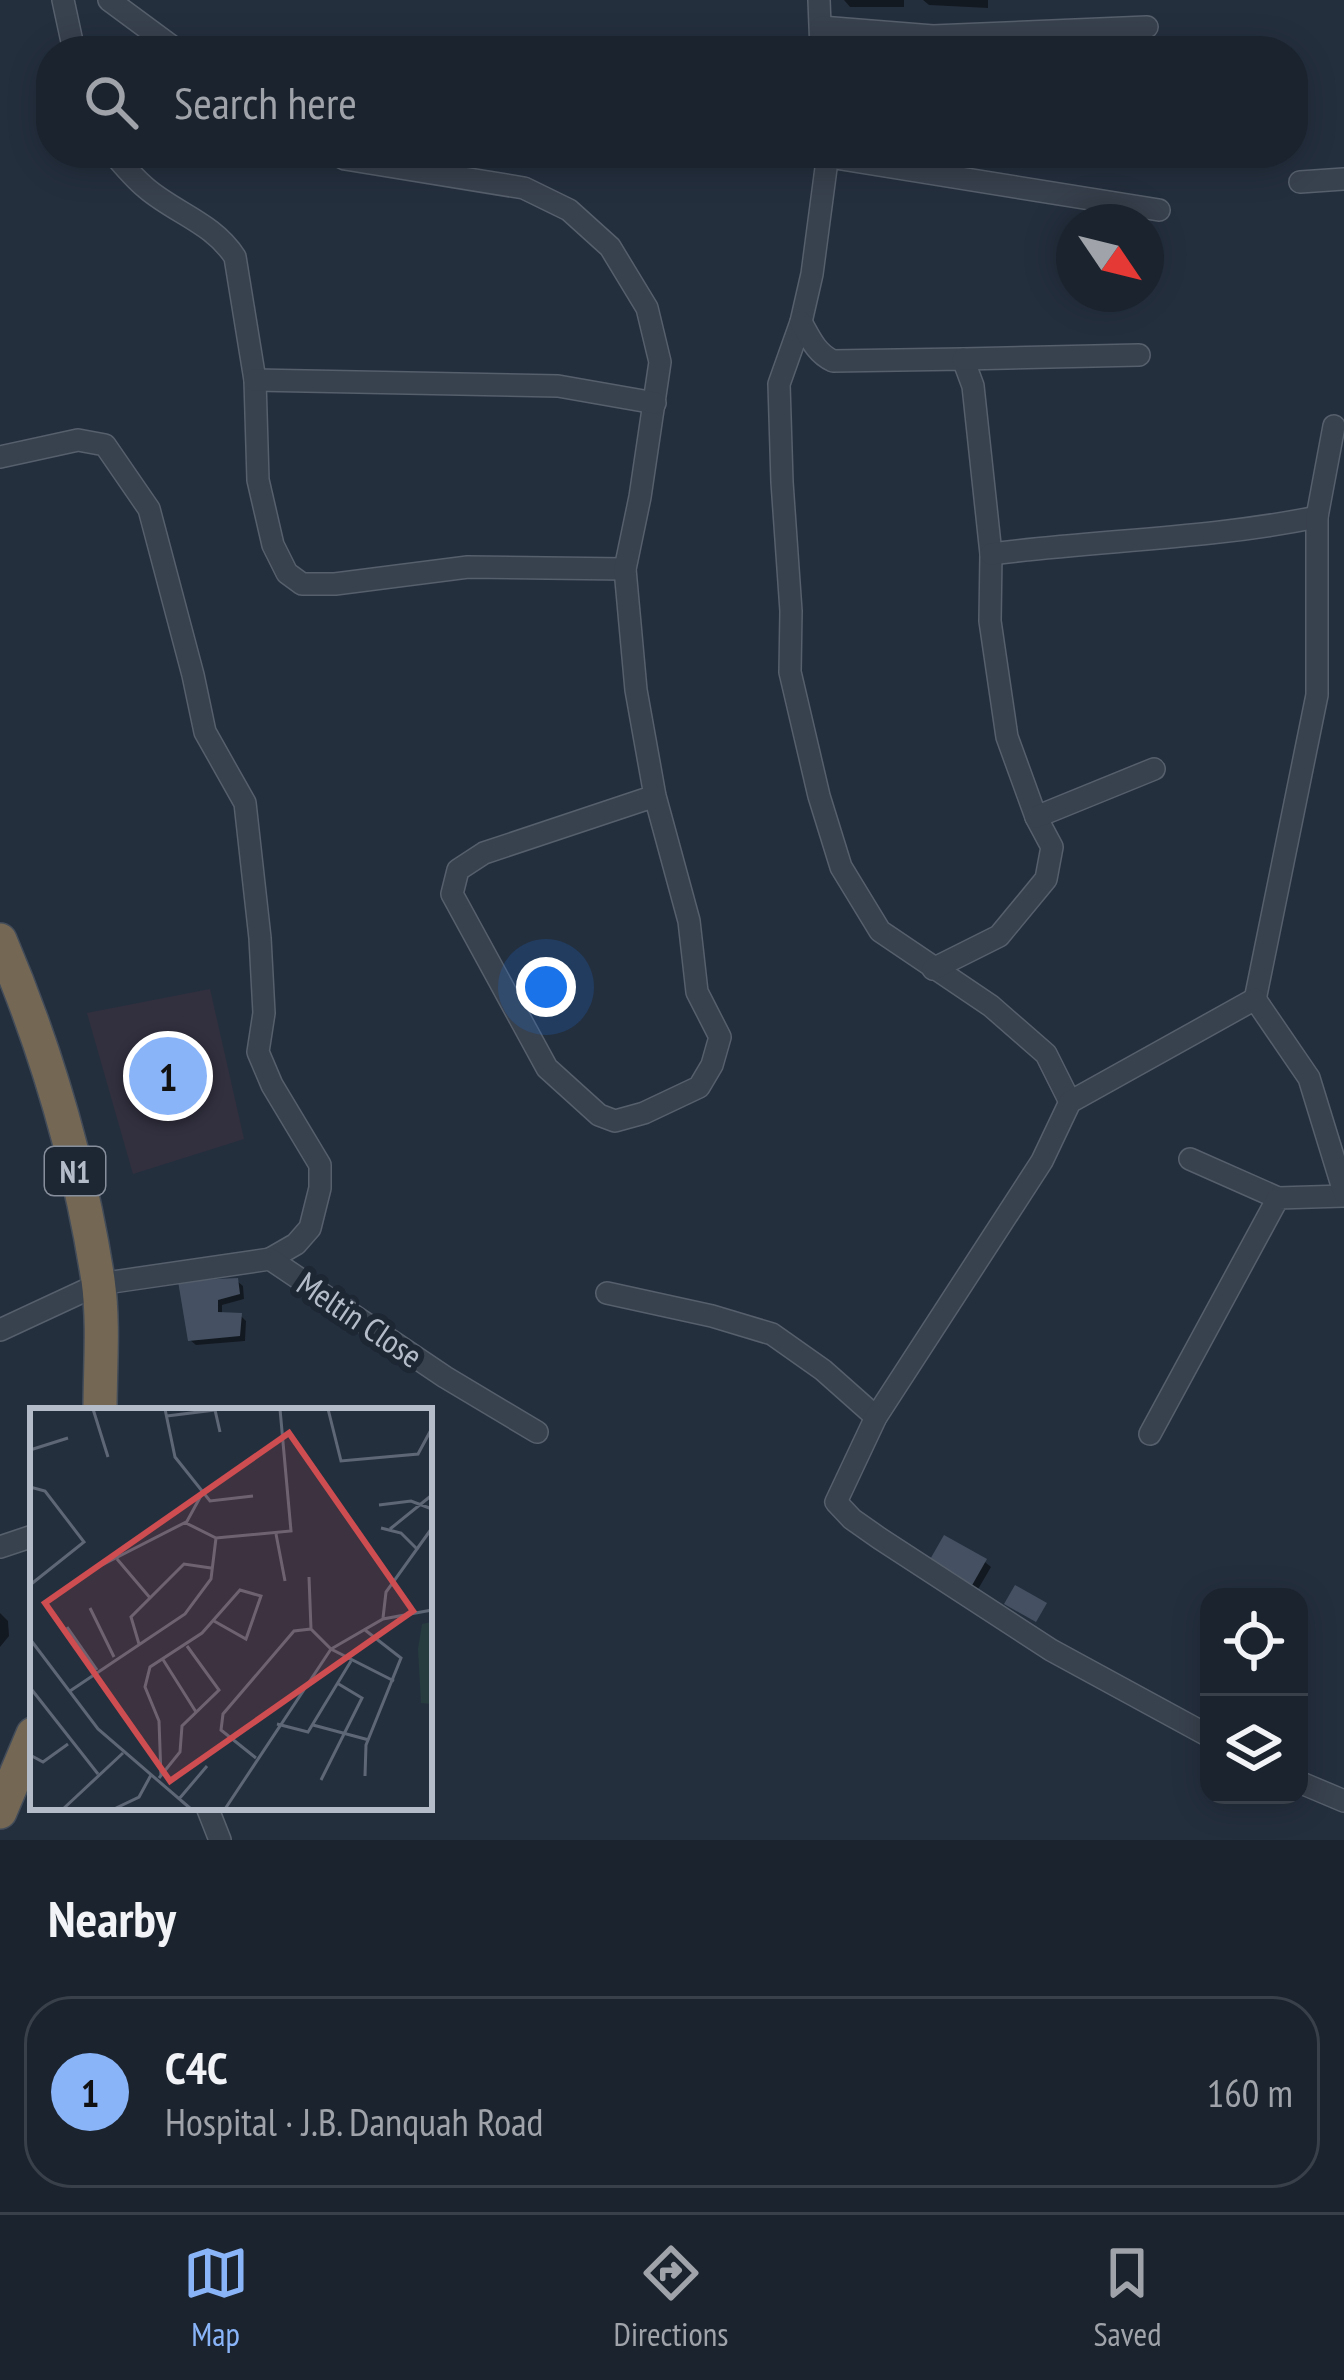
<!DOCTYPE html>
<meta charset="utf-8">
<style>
body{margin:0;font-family:"PT Sans Narrow",sans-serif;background:#282f3a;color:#f1f3f6}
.controls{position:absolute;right:36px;bottom:36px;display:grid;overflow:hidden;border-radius:24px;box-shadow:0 6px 30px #0003}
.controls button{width:108px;height:108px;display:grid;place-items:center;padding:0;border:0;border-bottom:3px solid #39404a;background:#1b232e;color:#f1f3f6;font:60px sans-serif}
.compass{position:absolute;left:1056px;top:204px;width:108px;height:108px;border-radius:50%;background:#1b232e;box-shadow:0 6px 30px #0003;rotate:125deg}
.you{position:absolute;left:546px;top:987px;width:42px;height:42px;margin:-30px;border:9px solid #fff;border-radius:50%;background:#1a73e8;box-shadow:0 0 0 18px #1a73e833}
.badge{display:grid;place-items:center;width:78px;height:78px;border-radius:50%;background:#8ab4f8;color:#111;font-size:39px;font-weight:700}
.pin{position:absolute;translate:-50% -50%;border:6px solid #fff;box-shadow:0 3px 12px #0006}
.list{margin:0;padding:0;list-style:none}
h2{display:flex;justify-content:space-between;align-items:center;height:156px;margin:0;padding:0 48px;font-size:51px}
h2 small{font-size:39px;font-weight:400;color:#a0a4aa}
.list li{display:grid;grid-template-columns:78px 1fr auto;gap:36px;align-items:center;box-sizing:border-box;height:192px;margin:0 24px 24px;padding:0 24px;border:3px solid #39404a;border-radius:48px}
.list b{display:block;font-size:45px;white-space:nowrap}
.list p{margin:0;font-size:39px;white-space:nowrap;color:#a0a4aa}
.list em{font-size:39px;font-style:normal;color:#a0a4aa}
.icon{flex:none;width:66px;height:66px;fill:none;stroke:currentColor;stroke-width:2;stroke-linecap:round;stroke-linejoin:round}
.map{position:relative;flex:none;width:1344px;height:1840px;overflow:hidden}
.search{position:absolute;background:#1b232e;box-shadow:0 6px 30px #0003;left:36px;right:36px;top:36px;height:132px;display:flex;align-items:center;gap:30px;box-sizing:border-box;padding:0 42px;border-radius:48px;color:#a0a4aa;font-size:45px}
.sheet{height:372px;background:#1b232e}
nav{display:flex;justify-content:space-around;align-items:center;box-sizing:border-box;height:168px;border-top:3px solid #39404a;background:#1b232e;font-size:33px;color:#a0a4aa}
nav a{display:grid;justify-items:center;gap:6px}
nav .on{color:#8ab4f8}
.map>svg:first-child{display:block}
.medical{fill:#32303f}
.shadow{fill:#0007}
.building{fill:#455162}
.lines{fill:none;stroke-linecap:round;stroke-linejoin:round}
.minor-casing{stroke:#565f6c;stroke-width:24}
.highway-casing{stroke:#434c59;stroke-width:36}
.minor{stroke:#38414e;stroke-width:21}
.highway{stroke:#746855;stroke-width:33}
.labels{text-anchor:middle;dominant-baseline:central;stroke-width:12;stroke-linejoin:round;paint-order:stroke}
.shield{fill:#1d2633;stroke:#878f9c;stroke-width:3}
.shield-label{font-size:30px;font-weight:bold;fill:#b4bcc9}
.street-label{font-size:33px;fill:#b4bcc9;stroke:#1d2633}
.inset-road{fill:none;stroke:#5e6776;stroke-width:3}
.view{fill:#ce4d50;fill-opacity:0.15;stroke:#ce4d50;stroke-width:6}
.inset-edge{fill:none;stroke:#b4bcc9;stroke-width:6}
</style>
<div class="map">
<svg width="1344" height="1840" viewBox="0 0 1344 1840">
<rect width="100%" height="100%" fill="#242f3e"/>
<path class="medical" d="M210,989L244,1139L133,1174L87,1013Z"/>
<g class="shadow">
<path d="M844,0H904V7H850Z"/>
<path d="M923,0H988V8L929,5Z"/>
<path d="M237,1281L243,1286L244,1299L222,1305V1315L241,1316L246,1321L245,1341L196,1345L190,1340L181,1284Z"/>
<path d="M985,1562L991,1567L977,1591L937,1568Z"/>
<path d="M0,1613L8,1621L9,1636L0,1647Z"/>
</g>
<g class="building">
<path d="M238,1278L240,1294L218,1300V1312L242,1313L240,1336L188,1341L178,1281Z"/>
<path d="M944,1535L987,1559L971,1587L928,1563Z"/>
<path d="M1015,1585L1047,1603L1036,1622L1004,1604Z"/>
</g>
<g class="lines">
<defs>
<g id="minor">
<path d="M63,0L74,51"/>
<path d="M109,0L178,51"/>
<path d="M819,0L821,51"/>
<path d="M821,27L933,36L1147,27"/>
<path d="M113,153C123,165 134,178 146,188C175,213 213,223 235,257L255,380L258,480L273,545L287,573L302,584H335L468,567L625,569"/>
<path d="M333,153L345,159L524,188L569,210L610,247L647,308L660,362L640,497L625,569L636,690L655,796L689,921L697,992L720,1037L712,1065L699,1087L644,1113L615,1121L599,1115L547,1068L452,894L458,870L484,853L655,796"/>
<path d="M828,153L812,274L801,322L779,384L782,482L791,611L790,672L819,796L841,867L880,931L991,1006L1046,1054L1070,1102"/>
<path d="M829,157L1159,210"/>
<path d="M1300,182L1344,179"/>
<path d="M801,322C810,338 816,353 833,361L963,359L973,386L991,554L990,621L1007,737L1036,817L1052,847L1046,879L999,936L933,969"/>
<path d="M963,359L1139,355"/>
<path d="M255,380L558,386L655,403"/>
<path d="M0,457L78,440L105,445L149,509L193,675L205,732L245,803L260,938L264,1013L258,1052L272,1085L320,1165V1188L310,1228L296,1244L270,1259"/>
<path d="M991,554C1100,540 1209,539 1317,517"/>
<path d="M1036,817L1154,769"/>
<path d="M1255,1000L1317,695V517L1334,426"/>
<path d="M1190,1159L1278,1198"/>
<path d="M607,1293L712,1316L772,1334L823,1370L876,1417"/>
<path d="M0,1330L99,1284L270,1259L445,1377L537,1432"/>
<path d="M1150,1434L1278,1198L1344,1196"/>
<path d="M0,1547L33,1536"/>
<path d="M1209,1736L1051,1650L879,1538L852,1519L836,1502L876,1417L1042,1161L1070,1102L1255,999L1309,1078L1344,1192"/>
<path d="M1299,1782L1344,1801"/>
<path d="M207,1807L220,1840"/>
</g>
<g id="highway">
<path d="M0,940C46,1048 80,1164 98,1280C104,1323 100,1368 100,1411"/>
<path d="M0,1812L33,1734"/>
</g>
</defs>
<use href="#minor" class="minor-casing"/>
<use href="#highway" class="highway-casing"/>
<use href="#minor" class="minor"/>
<use href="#highway" class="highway"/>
</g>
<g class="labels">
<rect class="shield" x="45" y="1147" width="60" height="48" rx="9"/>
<g class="shield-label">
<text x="75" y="1171">N1</text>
</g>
<g class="street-label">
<text transform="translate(360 1319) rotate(34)">Meltin Close</text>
</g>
</g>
<g transform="translate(30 1408)">
<rect width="402" height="402" fill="#242f3e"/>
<path d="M402,214V296L391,295L388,241L392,216Z" fill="#263c3f"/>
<path class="inset-road" d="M63,1L78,49M135,1L145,49L180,93L223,88M298,1L311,53L388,46L402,20M137,8L185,2L190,24M0,42L38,30M0,79L15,83L54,134L0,177M173,84L156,115L186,130L261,123L250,1M349,97L381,93L402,101M351,120L371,125L388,142M360,121L402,87M246,126L255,173M87,151L121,191M72,157L156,114M279,169L281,221L301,241L364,273M60,200L84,249M353,210L356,184L402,120M37,219L67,262M0,231L68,321L161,401M109,236L101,209L154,156L181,160M132,250L166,304M2,282L68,366M40,283L155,206L181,171L186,130M247,316L278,324L321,253M283,317L339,332M0,347L13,354L38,336M226,350L191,322L193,306L264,223L281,221M131,368L129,313L115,279L120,259L172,225L210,182L231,188L216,231L184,213M335,368L336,337L371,250L335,222M129,370L150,344L152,318L189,282L157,238M291,372L332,290L307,275M149,391L177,358M33,401L93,345M84,401L109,389L121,367M195,401L301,241L353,211L402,202"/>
<path class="view" d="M259,25L383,203L140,373L15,195Z"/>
<rect width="402" height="402" class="inset-edge"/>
</g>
</svg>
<div class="controls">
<button><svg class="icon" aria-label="locate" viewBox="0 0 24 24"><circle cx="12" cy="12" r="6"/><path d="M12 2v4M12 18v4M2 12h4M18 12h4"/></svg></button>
<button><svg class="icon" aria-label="layers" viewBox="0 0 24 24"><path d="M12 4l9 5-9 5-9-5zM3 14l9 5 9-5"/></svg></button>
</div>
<svg class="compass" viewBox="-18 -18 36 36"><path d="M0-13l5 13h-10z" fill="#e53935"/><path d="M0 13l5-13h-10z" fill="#a0a4aa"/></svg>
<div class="you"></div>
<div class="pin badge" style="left:168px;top:1076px">1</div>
<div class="search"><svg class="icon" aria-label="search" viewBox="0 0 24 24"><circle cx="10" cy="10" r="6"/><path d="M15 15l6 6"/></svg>Search here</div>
</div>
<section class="sheet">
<h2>Nearby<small></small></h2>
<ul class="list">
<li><span class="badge">1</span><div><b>C4C</b><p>Hospital · J.B. Danquah Road</p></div><em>160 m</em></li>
</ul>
</section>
<nav>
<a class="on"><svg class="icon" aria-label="map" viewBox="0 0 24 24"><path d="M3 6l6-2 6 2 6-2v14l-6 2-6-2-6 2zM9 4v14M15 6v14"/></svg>Map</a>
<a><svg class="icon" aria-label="directions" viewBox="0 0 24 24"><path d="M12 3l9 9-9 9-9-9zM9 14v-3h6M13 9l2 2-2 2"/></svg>Directions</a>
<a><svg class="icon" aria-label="saved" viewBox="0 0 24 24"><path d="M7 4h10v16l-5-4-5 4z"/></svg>Saved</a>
</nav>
